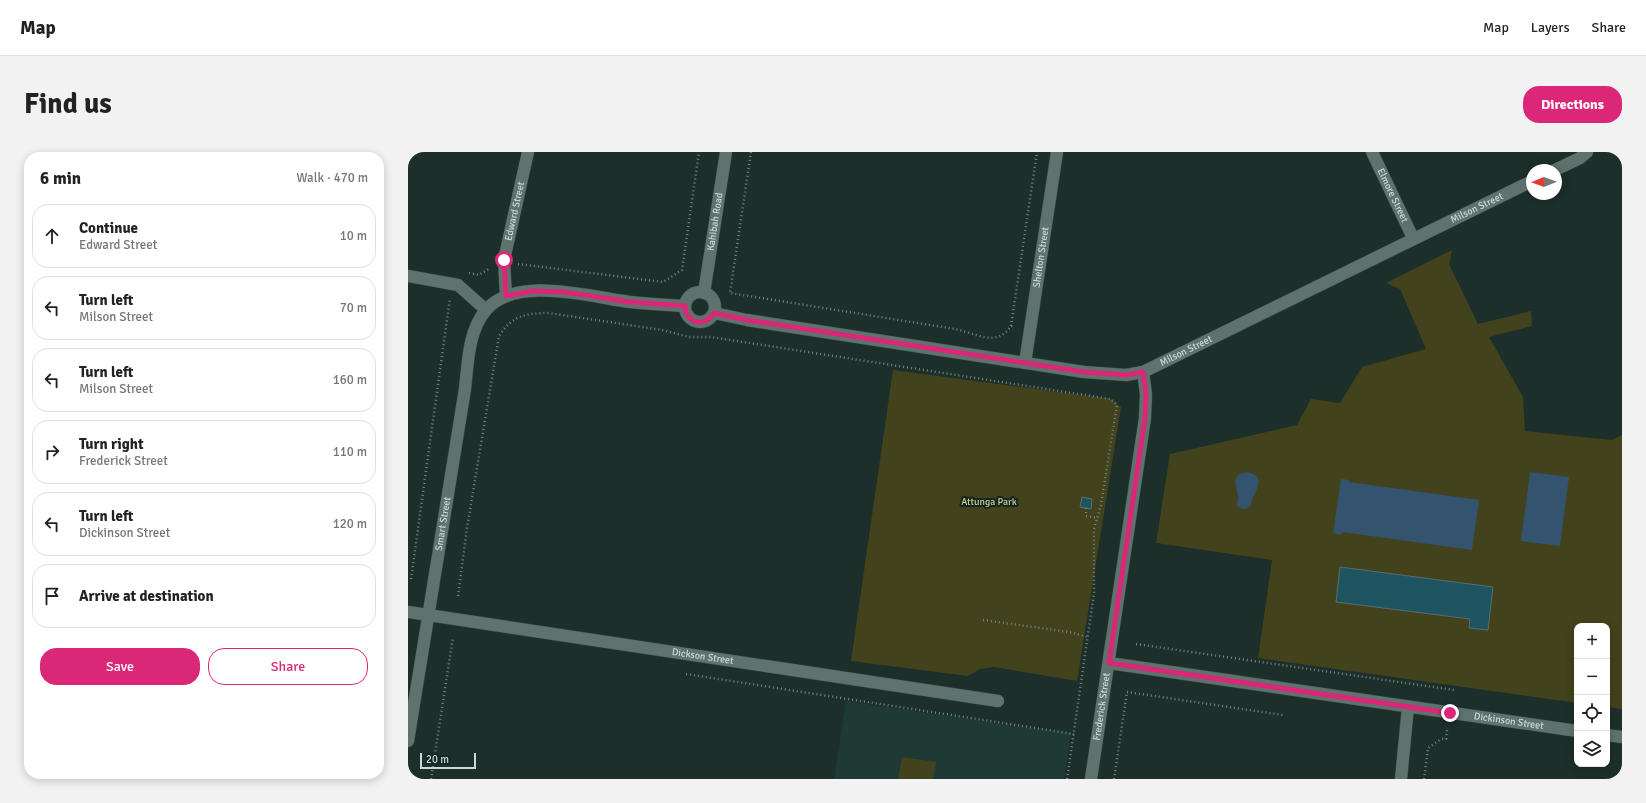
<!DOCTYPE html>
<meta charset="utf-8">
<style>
body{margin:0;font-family:Signika,sans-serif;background:#f2f2f2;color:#222}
.controls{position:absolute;right:12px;bottom:12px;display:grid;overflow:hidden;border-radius:8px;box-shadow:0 2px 10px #0003}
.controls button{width:36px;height:36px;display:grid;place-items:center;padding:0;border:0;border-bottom:1px solid #e0e0e0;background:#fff;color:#222;font:20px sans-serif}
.compass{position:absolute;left:1118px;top:12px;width:36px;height:36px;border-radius:50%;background:#fff;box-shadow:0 2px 10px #0003;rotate:269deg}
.scale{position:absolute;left:12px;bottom:10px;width:56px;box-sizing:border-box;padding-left:4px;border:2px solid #ccd8d5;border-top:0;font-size:11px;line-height:14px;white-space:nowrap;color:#ccd8d5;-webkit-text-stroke:3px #132521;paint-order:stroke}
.stop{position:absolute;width:12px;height:12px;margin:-9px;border:3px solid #db2777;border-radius:50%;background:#fff}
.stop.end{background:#db2777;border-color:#fff;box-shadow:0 1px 4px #0008}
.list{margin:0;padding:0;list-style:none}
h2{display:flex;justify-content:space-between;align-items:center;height:52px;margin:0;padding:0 16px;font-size:17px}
h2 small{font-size:13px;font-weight:400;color:#767676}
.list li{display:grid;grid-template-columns:26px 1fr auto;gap:12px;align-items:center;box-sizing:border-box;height:64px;margin:0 8px 8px;padding:0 8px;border:1px solid #e0e0e0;border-radius:16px}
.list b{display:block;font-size:15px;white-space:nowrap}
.list p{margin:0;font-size:13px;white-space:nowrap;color:#767676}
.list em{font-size:13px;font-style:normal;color:#767676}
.actions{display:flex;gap:8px;padding:12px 16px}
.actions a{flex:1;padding:9px 0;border:1px solid #db2777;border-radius:16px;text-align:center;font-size:14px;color:#db2777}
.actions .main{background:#db2777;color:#fff}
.icon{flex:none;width:22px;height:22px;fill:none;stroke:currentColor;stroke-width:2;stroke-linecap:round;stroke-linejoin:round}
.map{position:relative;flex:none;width:1214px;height:627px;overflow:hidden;border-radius:16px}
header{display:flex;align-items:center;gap:24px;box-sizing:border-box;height:56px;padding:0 20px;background:#fff;border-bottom:1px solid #e0e0e0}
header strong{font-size:19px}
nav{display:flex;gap:22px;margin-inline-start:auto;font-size:14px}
.intro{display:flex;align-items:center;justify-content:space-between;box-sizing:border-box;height:96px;padding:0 24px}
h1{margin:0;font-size:28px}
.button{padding:10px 18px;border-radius:16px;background:#db2777;color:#fff;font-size:14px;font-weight:700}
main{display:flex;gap:24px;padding:0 24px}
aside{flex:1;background:#fff;border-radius:16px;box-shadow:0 2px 10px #0003}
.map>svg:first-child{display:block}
.built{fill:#1f3a34}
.green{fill:#42421c}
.water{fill:#34536f}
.building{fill:#1d545f;stroke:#586d71}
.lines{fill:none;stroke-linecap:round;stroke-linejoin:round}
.street-casing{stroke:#3d4d49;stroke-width:13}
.secondary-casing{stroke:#3d4d49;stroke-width:13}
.path{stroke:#768582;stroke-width:2.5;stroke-dasharray:1 3;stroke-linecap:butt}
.street{stroke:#5f736e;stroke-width:12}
.secondary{stroke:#5f736e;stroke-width:12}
.route{stroke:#db2777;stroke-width:5}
.labels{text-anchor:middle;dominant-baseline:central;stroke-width:4;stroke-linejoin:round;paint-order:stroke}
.street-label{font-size:10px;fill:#ccd8d5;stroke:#132521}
.park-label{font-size:10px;fill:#cdcf8a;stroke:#132521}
</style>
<header>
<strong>Map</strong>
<nav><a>Map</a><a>Layers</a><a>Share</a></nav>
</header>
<div class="intro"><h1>Find us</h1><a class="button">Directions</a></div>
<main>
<aside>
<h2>6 min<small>Walk · 470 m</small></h2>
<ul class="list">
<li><svg class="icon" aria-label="ahead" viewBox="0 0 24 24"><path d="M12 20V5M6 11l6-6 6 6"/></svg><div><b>Continue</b><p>Edward Street</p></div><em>10 m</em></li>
<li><svg class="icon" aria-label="left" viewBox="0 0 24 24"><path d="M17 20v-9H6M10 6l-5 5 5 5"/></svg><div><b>Turn left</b><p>Milson Street</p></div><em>70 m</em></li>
<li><svg class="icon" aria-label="left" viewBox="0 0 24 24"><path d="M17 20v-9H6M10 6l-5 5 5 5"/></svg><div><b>Turn left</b><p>Milson Street</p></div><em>160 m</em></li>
<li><svg class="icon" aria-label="right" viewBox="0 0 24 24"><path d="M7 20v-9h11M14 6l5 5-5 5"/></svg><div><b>Turn right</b><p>Frederick Street</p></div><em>110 m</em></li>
<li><svg class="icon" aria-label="left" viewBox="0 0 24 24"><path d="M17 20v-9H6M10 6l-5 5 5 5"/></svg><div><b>Turn left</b><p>Dickinson Street</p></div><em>120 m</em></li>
<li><svg class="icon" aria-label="arrive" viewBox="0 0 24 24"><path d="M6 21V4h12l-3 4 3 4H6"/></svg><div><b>Arrive at destination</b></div></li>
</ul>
<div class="actions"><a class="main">Save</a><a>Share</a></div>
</aside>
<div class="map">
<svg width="1214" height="627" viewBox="0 0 1214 627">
<rect width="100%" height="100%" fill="#1d2f2b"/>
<path class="built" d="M438,549L663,582L656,627H426Z"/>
<g class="green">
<path d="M1044,98L1041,112L1070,172L1123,159L1124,174L1081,185L1115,245L1117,279L1204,288L1214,283V557L1199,555V474H1169V551L850,506L864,408L748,391L762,302L889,273L903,247L932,251L954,215L1018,197L992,137L978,131Z"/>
<path d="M485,218L703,247L713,255L669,529L586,515L572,517L560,524L443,509Z"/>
<path d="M494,605L528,610L525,627H490Z"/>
</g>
<g class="water">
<path d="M839,320C862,325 844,341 843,353L838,357L832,356L829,353L830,345L827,329L830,323Z"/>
<path d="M1122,320L1161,325L1152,394L1113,389Z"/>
<path d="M933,327L941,328V330L1071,348L1064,398L934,380L933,383L925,381Z"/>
</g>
<g class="building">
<path d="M674,345L684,347L683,357L672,355Z"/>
<path d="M932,415L1085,435L1080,478L1061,476L1062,467L928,450Z"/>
</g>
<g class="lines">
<defs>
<g id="street">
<path id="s1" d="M964,0L1005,86"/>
<path d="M0,124L50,133L78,158"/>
<path id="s2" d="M98,144L96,108L120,0"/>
<path id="s3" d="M617,211L649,0"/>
<path id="s4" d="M0,460L590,549"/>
<path id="s5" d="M701,511L1169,579"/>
<path d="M1199,583L1214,585"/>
<path d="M993,627L1000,555"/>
</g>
<g id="secondary">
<path d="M1147,18L1172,6L1179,0"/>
<circle cx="292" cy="155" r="15"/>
<path id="s6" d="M296,141L318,0"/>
<path id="s7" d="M306,161L339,168L676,220L718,223L735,220L1124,29"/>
<path id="s8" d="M0,589L57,237C60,211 60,179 78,158C108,123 182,145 222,150C240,152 258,153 277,154"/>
<path id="s9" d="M683,627L737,266L738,242L735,220"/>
</g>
</defs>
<use href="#street" class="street-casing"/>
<use href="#secondary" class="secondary-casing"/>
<g class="path">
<path d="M343,0L322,141L547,177C567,181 589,196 603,174L607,173"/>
<path d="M1208,2L1210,0"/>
<path d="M110,112L255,130L274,118L291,0"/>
<path d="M61,121L71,123L82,116"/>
<path d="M603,174L629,0"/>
<path d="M678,356V364L690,366"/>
<path d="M3,427L42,146"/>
<path d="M50,444L59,376L91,184C104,164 117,161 141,161L254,178L281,185H303L703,247L709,253L693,353L686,377V441L659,627"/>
<path d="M575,468L661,480L680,485"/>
<path d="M728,492L1046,538"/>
<path d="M278,522L666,582"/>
<path d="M23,627L45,485"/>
<path d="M706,627L719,540L875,563"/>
<path d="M1016,627L1020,596L1033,587H1038L1039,578"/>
</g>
<use href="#street" class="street"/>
<use href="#secondary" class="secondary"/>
</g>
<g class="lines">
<path class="route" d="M96,108L98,144L125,139L156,140L222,150L277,154C278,172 297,176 306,161L339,168L676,220L718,223L735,220L738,242L737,266L701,511L1042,561"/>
</g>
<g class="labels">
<g class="street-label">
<text stroke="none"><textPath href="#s1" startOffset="48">Elmore Street</textPath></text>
<text stroke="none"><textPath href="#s7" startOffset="806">Milson Street</textPath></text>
<text stroke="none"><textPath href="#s2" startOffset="86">Edward Street</textPath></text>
<text stroke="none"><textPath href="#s6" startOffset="72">Kahibah Road</textPath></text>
<text stroke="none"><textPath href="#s3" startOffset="107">Shelton Street</textPath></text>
<text stroke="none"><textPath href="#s7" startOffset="482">Milson Street</textPath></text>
<text stroke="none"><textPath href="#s8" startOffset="220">Smart Street</textPath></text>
<text stroke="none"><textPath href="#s4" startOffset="298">Dickson Street</textPath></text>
<text stroke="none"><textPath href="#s9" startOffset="73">Frederick Street</textPath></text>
<text stroke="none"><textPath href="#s5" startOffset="404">Dickinson Street</textPath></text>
</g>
<g class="park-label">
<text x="581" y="350">Attunga Park</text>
</g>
</g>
</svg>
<div class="controls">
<button>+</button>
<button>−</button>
<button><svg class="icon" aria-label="locate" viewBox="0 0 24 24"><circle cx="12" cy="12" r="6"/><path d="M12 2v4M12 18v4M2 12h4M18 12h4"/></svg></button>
<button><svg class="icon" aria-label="layers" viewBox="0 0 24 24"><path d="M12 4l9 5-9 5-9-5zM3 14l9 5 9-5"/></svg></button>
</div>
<svg class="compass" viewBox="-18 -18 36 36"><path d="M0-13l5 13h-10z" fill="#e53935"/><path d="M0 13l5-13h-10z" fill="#767676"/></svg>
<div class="scale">20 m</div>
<div class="stop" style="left:96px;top:108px"></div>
<div class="stop end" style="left:1042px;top:561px"></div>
</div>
</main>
